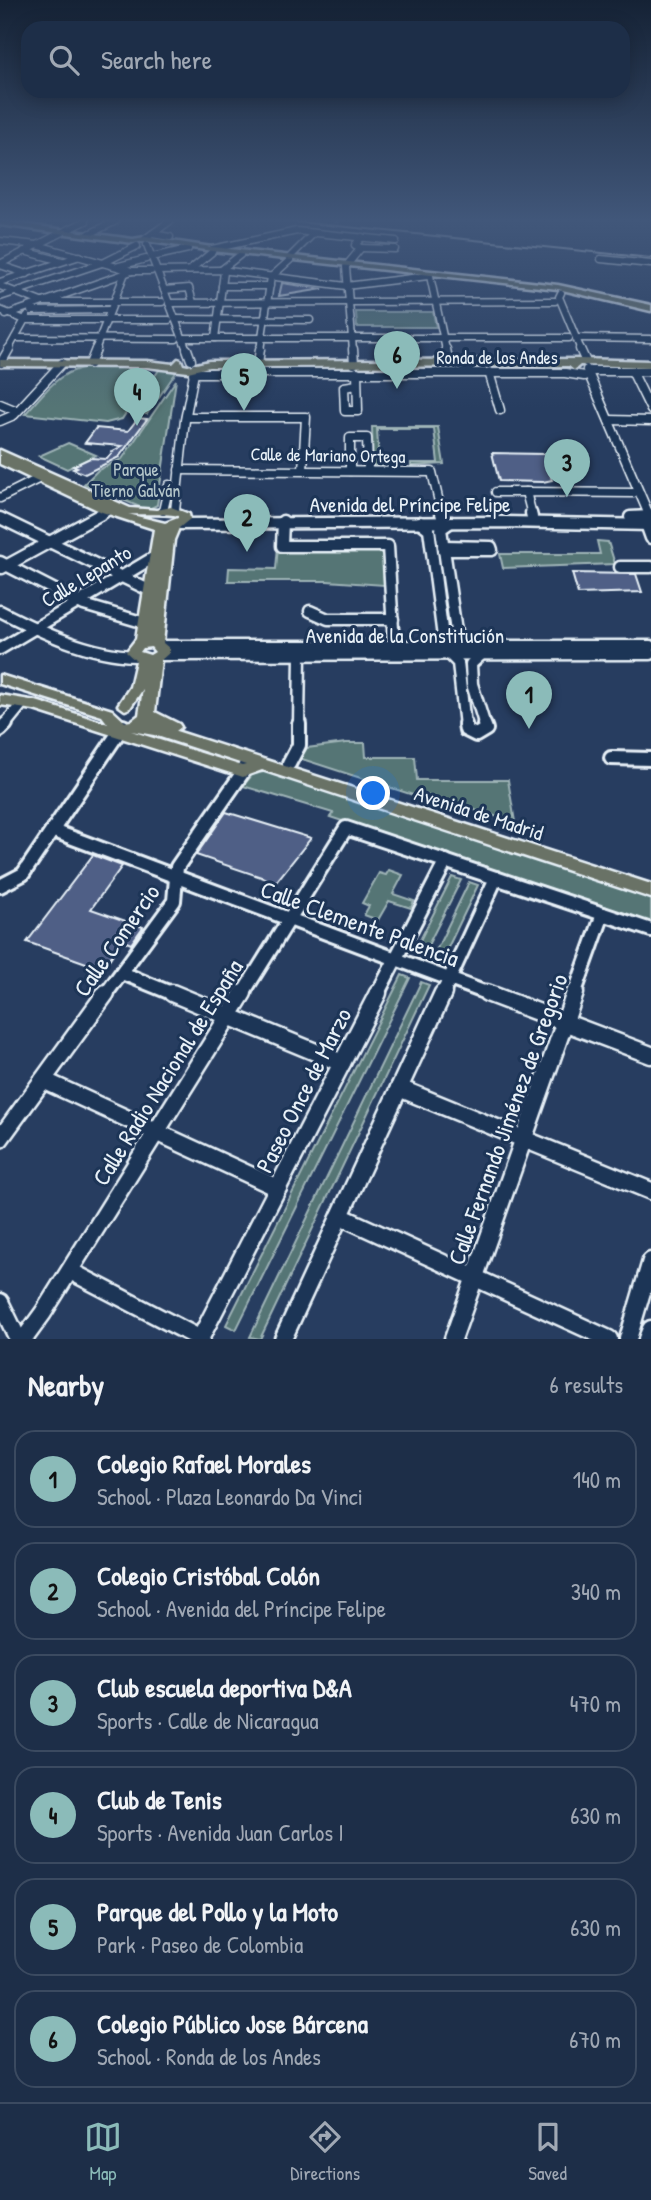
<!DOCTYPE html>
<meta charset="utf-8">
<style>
body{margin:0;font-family:"Patrick Hand",sans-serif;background:#2a3a52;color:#f1f3f6}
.you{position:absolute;left:374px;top:794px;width:24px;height:24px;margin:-18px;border:5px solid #fff;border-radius:50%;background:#1a73e8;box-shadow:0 0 0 10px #1a73e833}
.badge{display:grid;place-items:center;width:46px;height:46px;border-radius:50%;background:#8bbbb9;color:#111;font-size:23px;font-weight:700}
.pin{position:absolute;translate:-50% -58px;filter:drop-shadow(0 2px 4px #0008)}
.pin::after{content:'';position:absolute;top:37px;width:24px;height:21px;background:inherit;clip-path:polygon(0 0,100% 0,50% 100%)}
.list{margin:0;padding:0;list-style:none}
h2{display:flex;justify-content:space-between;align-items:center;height:91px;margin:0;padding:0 28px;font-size:30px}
h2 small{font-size:23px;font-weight:400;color:#a0a8b4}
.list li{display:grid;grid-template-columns:46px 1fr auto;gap:21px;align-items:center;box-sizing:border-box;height:98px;margin:0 14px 14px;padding:0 14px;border:2px solid #3b4a60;border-radius:21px}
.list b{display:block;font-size:26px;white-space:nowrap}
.list p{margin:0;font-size:23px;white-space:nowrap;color:#a0a8b4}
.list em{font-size:23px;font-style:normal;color:#a0a8b4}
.icon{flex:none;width:38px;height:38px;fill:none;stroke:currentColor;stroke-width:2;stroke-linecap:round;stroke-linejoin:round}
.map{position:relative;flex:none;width:651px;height:1339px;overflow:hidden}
.search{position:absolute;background:#1d2e48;box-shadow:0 4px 18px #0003;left:21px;right:21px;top:21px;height:77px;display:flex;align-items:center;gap:18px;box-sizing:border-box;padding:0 24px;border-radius:21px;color:#a0a8b4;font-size:26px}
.sheet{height:763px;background:#1d2e48}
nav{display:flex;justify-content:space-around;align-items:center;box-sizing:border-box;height:98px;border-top:2px solid #3b4a60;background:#1d2e48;font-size:19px;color:#a0a8b4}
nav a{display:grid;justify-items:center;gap:4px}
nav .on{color:#8bbbb9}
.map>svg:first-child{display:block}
.green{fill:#547575;stroke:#9eb3b6;stroke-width:2}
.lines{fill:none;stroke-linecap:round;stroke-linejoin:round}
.stream{stroke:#87a1b8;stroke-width:2}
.building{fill:#4f5f86;stroke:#e8f1f8;stroke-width:2}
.minor-far4-casing{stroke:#e8f1f8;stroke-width:9}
.minor-far3-casing{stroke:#e8f1f8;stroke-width:11}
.minor-far2-casing{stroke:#e8f1f8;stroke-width:15}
.minor-far1-casing{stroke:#e8f1f8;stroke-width:18}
.minor-casing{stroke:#e8f1f8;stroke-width:21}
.major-casing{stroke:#e8f1f8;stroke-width:5}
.minor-far4{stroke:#1d3557;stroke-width:6}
.minor-far3{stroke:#1d3557;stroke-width:8}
.minor-far2{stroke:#1d3557;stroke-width:10}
.minor-far1{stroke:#1d3557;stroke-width:12}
.minor{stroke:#1d3557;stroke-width:16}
.major{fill:#697266;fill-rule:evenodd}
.rail{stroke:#e8f1f8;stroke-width:2}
.labels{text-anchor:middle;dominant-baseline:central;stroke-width:6;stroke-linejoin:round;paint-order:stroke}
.far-street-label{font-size:18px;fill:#e8f1f8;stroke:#1d3557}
.far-park-label{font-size:18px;fill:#b4c6ca;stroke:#1d3557}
.street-label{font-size:21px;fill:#e8f1f8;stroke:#1d3557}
.near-street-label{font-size:24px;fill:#e8f1f8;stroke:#1d3557}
</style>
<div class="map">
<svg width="651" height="1339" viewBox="0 0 651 1339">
<rect width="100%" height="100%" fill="#273d60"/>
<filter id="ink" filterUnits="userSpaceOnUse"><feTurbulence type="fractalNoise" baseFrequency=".0143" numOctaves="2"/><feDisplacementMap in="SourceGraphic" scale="14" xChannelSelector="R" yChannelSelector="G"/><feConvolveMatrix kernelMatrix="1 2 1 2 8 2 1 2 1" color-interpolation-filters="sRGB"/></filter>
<g filter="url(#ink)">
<g class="green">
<path d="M356,312H433L436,327H357Z"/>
<path d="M96,366L134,369L151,375L122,419L106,423L25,414C48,389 60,368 96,366Z"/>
<path d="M159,370L177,371L147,414L129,413Z"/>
<path d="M176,380L157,505L147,510L84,484L98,470L122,459Z"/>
<path d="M438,427L444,464L411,466V463H438L434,429H377L379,463H406L407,466L373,465L372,427Z"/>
<path d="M68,443L96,455L67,469L39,456Z"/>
<path d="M597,541L608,542L615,564L503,568L500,554H600Z"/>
<path d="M278,546L285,551H383L384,585L327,581H228L229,568L276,569Z"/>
<path d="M346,743H365L366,757H415L417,780H508L515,822L421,794L416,796L299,758L307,748Z"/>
<path d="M267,771L651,896V923L330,817L333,813L243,786L252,775Z"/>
<path d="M389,870L403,875L393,894L414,901L411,908L389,901L378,920L364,915L369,906L362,903L379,873L386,875Z"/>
<path d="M452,877L461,880L423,955L414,952Z"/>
<path d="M469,882L478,885L441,962L432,959Z"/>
<path d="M402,975L410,978L236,1330L226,1325Z"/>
<path d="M421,982L429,985L260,1339L250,1337Z"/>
</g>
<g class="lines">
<path class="stream" d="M335,222L340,221"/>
</g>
<g class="building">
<path d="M282,283L323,289L279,296Z"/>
<path d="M138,418L147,419L119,457L85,474L73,469L77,467L73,466L90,458L107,459L113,451L122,446L85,443L96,428L128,431Z"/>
<path d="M492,453L544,454L552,480L543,482L499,481Z"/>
<path d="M572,573L636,574L642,592L578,594Z"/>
<path d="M226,812L311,838L276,882L196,855Z"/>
<path d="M93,855L122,866L91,909L143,927L131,944L122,940L103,969L27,942Z"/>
</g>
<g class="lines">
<defs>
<g id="minor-far4">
<path d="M67,230L86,221"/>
<path d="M89,234L116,221"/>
<path d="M152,234L170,237"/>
<path d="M145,239L170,221"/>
<path d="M0,241L37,245L132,271H151"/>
<path d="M147,245L187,350"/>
<path d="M361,248L395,249"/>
<path d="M212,249L297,231L396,241"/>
<path d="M24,251L62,261"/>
<path d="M152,257L188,249"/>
<path d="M289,258L314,233"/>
<path d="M601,259L651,264"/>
<path d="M0,264L63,232"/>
<path d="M0,265L27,274"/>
<path d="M347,265L361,248L355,245L362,237"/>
<path d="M119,266L146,259"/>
<path d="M346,267L353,350"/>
<path d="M190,270L212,252"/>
<path d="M221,270L240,255"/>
<path d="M157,271L221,270L346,286L428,276"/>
<path d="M430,276L446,350"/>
<path d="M0,282L80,256"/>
<path d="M0,286L41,302H162"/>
<path d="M222,286H270"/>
<path d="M164,290L189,288L193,302"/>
<path d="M561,293L559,297L581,350"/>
<path d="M0,297L105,262L137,246"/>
<path d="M169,303L555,301"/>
<path d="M0,310L25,320H169"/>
<path d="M31,311L110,310"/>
<path d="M6,315L132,271"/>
<path d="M175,319L310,320"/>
<path d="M15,338L176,339"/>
<path d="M182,338H569"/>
<path d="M215,338L224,272"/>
<path d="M576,338L651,339"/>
<path d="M8,350L27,316"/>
<path d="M95,350L125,273"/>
<path d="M260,350L271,277L290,260"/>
</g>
<g id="minor-far3">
<path d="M187,349L191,360"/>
<path d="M353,349L354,364"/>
<path d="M446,349L449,364"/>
<path d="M580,349L586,362"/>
<path d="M1,363L9,349"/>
<path d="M90,364L96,349"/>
<path d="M258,364L260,349"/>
<path d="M587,370L649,515"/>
<path d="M588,371H651"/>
<path d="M632,371L651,410"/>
<path d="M357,372L358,411H345L344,387L357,385"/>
<path d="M489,372L500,410"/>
<path d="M193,373H565L584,376"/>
<path d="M0,404L17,411"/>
<path d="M186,417H306L303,470"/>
<path d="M609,420L651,421"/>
<path d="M0,421L14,415L62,363"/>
<path d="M179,470L432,472L442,515"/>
<path d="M350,471V438H367L368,471"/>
<path d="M496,492H526"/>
<path d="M0,498L40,478"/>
<path d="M163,511L169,485"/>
<path d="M175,511L185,420L195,368"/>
<path d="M100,515L109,510"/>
<path d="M532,515L526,492L633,493"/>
</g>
<g id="minor-far2">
<path d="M441,513L442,517"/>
<path d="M531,513L532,517"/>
<path d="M648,513L649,516"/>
<path d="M630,517L651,516"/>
<path d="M0,518L151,591"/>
<path d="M283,521L282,546H388L394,646"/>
<path d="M420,522L429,529L443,637L432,646"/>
<path d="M451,522L441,529L457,638L468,645"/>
<path d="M180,524L504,522L651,525"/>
<path d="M646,524L651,538"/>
<path d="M443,546L491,547L492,550H444"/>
<path d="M0,562L84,605L145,623"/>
<path d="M620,567H651"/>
<path d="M2,568L103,513"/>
<path d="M0,611C41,632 89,655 136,656"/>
<path d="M310,611L328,619H393"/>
<path d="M161,646H651"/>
<path d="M0,649L156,556"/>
<path d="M160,655L651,654"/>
<path d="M450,655L458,663L465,726"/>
<path d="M481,655L471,664L472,684L485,726"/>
<path d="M4,726L21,705"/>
<path d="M299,726L300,655"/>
</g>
<g id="minor-far1">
<path d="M465,724L466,730L476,735L486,729L484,724"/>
<path d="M0,730L6,724"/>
<path d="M611,758L651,759"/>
<path d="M289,764L299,745V724"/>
<path d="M54,831L492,995"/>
<path d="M0,886L23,874L123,726"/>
<path d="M122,973L176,995"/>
<path d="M105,995L174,901L177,867L243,772L245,765"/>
<path d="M242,995L346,828L651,930"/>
<path d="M377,995L446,861"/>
<path d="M442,995L496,878"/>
<path d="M574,995L603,914"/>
</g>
<g id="minor">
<path d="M172,993L342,1063"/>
<path d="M487,993L651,1055"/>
<path d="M43,1080L278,1188"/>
<path d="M399,1088L651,1191"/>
<path d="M0,1139L106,993"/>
<path d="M340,1216L609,1339"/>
<path d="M70,1271L201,1339"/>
<path d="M0,1302L18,1339"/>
<path d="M24,1339L43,1313L243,993"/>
<path d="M200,1339L378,993"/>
<path d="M283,1339L443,993"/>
<path d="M453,1339L575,993"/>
<path d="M628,1339L651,1261"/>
<path d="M647,1339L651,1329"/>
</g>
<g id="major">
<path d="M0,221L133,239L145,237L212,247L558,285L651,305V311L558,289L212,251L145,241L133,243L0,225Z"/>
<path d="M178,359L181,360L183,365L188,366L209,361L580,359L651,361V367L580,365L574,370L569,366L209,367L188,372L147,367L0,366V360L147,361L173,364Z"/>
<path d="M0,450L130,508L157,510L171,507L189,514L190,519L179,528L174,540L163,643L169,648V653L161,660L155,712L179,724L181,727L176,731L651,884V898L262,770L243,777L34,710L0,705V695L36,701L108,724L102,716L0,684V675L112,710L125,722L131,721L139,715L143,689L130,708L125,710L118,705L130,687L136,661L126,652L136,639L154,529L102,512L0,464ZM128,514C141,515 169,513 178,516V518L165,523ZM151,647L155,652L150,655L140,652L143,648ZM131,731L154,735L246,765L242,766Z"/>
</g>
</defs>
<use href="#minor-far4" class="minor-far4-casing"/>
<use href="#minor-far3" class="minor-far3-casing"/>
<use href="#minor-far2" class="minor-far2-casing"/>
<use href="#minor-far1" class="minor-far1-casing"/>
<use href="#minor" class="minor-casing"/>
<use href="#major" class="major-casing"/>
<use href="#minor-far4" class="minor-far4"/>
<use href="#minor-far3" class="minor-far3"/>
<use href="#minor-far2" class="minor-far2"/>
<use href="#minor-far1" class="minor-far1"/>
<use href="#minor" class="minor"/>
<use href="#major" class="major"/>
<path class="rail" d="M289,221L651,258"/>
</g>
</g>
<linearGradient id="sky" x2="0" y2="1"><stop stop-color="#152235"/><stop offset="0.54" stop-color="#41577a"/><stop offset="1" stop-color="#41577a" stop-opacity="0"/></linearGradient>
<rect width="651" height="408" fill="url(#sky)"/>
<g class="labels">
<g class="far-street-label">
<text x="497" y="357">Ronda de los Andes</text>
<text transform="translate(328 455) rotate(1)">Calle de Mariano Ortega</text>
</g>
<g class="far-park-label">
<text x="136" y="469">Parque<tspan x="136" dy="21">Tierno Galván</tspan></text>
</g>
<g class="street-label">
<text x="410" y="504">Avenida del Príncipe Felipe</text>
<text transform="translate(86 576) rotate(-31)">Calle Lepanto</text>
<text x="405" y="635">Avenida de la Constitución</text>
<text transform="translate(479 813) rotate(18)">Avenida de Madrid</text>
</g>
<g class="near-street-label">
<text transform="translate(360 923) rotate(20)">Calle Clemente Palencia</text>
<text transform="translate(116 940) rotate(-55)">Calle Comercio</text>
<text transform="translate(167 1072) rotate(-58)">Calle Radio Nacional de España</text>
<text transform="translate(303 1090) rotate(-63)">Paseo Once de Marzo</text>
<text transform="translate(507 1119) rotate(-70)">Calle Fernando Jiménez de Gregorio</text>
</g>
</g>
</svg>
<div class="you"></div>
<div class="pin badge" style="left:529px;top:729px">1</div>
<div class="pin badge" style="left:247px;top:552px">2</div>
<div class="pin badge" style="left:567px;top:497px">3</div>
<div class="pin badge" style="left:137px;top:426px">4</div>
<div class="pin badge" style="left:244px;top:411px">5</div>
<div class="pin badge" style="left:397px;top:389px">6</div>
<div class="search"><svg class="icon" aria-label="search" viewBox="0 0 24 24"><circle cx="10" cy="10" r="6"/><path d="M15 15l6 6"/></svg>Search here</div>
</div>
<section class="sheet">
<h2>Nearby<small>6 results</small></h2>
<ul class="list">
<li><span class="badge">1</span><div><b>Colegio Rafael Morales</b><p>School · Plaza Leonardo Da Vinci</p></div><em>140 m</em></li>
<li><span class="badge">2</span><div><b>Colegio Cristóbal Colón</b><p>School · Avenida del Príncipe Felipe</p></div><em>340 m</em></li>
<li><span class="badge">3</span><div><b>Club escuela deportiva D&amp;A</b><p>Sports · Calle de Nicaragua</p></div><em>470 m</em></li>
<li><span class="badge">4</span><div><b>Club de Tenis</b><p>Sports · Avenida Juan Carlos I</p></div><em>630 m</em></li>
<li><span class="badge">5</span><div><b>Parque del Pollo y la Moto</b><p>Park · Paseo de Colombia</p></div><em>630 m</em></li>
<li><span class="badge">6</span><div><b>Colegio Público Jose Bárcena</b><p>School · Ronda de los Andes</p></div><em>670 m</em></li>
</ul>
</section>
<nav>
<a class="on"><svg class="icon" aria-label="map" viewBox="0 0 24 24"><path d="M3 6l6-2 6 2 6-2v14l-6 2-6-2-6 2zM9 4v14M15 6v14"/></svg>Map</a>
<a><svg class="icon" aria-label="directions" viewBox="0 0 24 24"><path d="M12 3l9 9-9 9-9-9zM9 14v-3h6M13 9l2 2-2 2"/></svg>Directions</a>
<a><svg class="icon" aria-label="saved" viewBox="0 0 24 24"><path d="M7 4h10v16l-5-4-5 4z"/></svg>Saved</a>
</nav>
